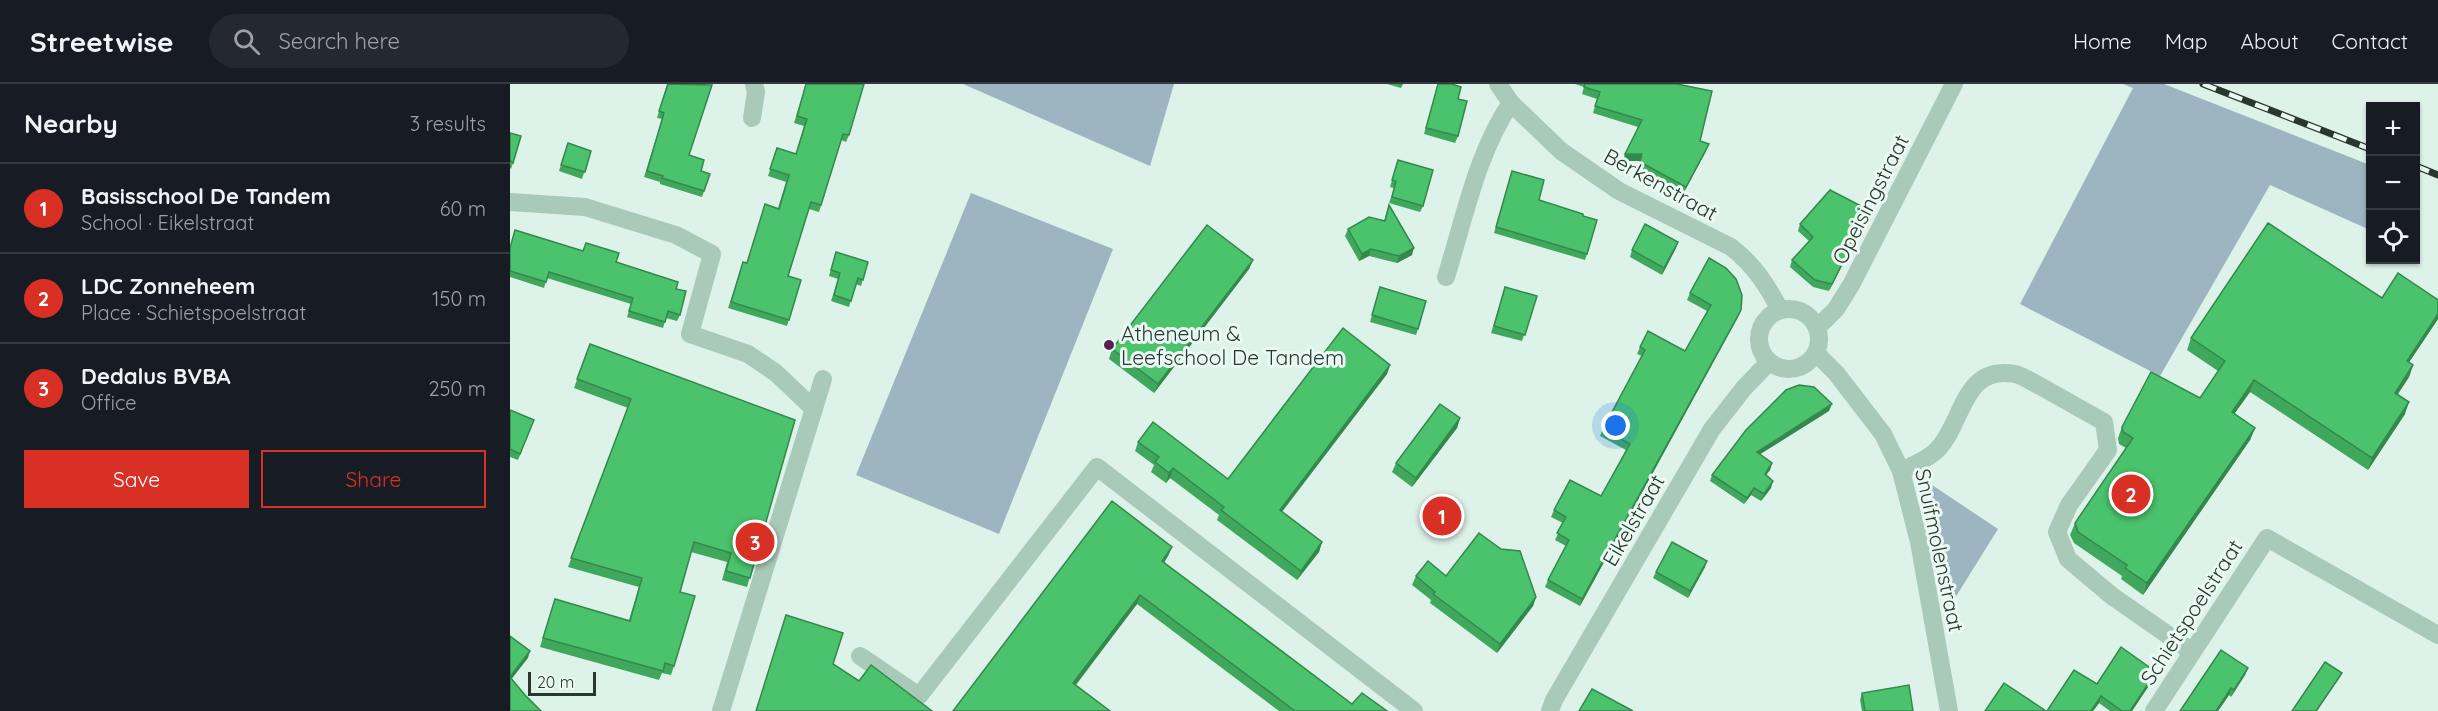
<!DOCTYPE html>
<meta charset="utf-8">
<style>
body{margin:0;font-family:Quicksand,sans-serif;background:#242831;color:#f1f3f6}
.controls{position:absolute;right:18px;top:18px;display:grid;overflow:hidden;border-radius:0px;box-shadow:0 2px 4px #0004}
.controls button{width:54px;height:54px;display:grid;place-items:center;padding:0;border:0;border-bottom:2px solid #363941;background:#171b24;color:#f1f3f6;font:30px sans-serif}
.scale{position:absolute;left:18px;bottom:15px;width:68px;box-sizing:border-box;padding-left:6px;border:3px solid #29372e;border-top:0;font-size:16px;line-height:21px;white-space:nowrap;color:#29372e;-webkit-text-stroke:4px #eaf9f3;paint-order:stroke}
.you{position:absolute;left:1106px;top:342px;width:21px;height:21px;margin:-15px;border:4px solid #fff;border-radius:50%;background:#1a73e8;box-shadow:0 0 0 9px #1a73e833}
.badge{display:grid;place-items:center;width:39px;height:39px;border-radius:50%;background:#d93025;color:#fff;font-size:20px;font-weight:700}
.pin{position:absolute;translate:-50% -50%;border:3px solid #fff;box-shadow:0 2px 6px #0006}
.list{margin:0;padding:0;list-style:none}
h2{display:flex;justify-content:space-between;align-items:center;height:78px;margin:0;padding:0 24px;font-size:26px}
h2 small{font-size:20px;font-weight:400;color:#9ea1a6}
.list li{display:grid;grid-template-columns:39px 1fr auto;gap:18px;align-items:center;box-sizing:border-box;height:90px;padding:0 24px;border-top:2px solid #363941}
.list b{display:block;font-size:22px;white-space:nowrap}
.list p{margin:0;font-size:20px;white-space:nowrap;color:#9ea1a6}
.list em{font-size:20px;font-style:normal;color:#9ea1a6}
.actions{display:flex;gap:12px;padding:18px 24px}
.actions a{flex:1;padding:14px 0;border:2px solid #d93025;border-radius:0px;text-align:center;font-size:21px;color:#d93025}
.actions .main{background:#d93025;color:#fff}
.icon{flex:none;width:33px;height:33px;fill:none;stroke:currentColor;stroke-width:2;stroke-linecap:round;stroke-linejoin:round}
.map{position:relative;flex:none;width:1928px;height:627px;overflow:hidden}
header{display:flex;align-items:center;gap:36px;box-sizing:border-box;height:84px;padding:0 30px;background:#171b24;border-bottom:2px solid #363941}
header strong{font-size:28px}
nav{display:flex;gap:33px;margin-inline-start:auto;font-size:21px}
.search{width:420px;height:54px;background:#242831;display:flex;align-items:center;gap:15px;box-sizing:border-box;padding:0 21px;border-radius:33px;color:#9ea1a6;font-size:22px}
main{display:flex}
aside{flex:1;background:#171b24}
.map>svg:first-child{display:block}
.green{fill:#9db4c1}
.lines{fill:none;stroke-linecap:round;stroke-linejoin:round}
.minor{stroke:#a9cab9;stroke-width:18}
.rail-casing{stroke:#29372e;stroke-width:7}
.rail{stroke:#eaf9f3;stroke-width:4.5;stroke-dasharray:14;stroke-linecap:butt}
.wall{fill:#40a85d}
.shaded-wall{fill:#34884c}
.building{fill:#4ac36c;stroke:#34884c;stroke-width:1.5}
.poi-dot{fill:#581f52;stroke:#eaf9f3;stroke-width:2}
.labels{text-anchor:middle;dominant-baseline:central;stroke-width:6;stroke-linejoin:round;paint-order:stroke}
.street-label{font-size:21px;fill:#29372e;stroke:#eaf9f3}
.poi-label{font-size:21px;fill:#29372e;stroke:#eaf9f3;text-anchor:start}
</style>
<header>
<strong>Streetwise</strong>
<div class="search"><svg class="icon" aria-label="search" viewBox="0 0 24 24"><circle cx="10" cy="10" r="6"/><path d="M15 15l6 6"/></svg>Search here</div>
<nav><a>Home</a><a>Map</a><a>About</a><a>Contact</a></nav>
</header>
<main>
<aside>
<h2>Nearby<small>3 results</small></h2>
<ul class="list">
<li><span class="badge">1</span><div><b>Basisschool De Tandem</b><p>School · Eikelstraat</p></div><em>60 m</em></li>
<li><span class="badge">2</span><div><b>LDC Zonneheem</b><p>Place · Schietspoelstraat</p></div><em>150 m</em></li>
<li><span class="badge">3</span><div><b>Dedalus BVBA</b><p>Office</p></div><em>250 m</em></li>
</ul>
<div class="actions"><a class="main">Save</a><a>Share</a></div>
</aside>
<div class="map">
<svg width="1928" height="627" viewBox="0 0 1928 627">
<rect width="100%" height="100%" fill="#ddf2e9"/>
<g class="green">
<path d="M453,0H664L640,82Z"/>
<path d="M1613,0H1654L1860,81V146L1760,101L1650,292L1510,220L1623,4Z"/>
<path d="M461,109L603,165L489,450L346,391Z"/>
<path d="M1419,399L1488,445L1440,522Z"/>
</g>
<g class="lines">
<g class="minor">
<path d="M988,0L1001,19"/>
<path d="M242,34L246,8L244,0"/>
<path d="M0,118L75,123L166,151L202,170L180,250L238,270L266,289L304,325"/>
<path d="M936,193C954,136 967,68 1001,19L1051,67L1109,107L1221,163C1244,181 1257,201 1270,226"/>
<circle cx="1279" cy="255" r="30"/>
<path d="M1307,244L1326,225L1341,201L1444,0"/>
<path d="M1307,270L1326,289L1373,350L1391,387L1409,458L1439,627"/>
<path d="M1391,387C1403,381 1417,376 1427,366C1454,339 1452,280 1505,290C1513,292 1522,298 1530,302C1551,314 1573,326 1594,338L1598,366L1559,421L1547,448L1558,475L1602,512L1681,567"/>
<path d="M350,572L409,612L587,383L904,627"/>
<path d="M211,627L313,295"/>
<path d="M1040,627L1044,616L1202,345L1234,304L1259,278"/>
<path d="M1644,627L1757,454L1928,551"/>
</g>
<defs>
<g id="rail">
<path d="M1693,0L1860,65"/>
<path d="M1906,82L1928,91"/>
</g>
</defs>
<use href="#rail" class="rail-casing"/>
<use href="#rail" class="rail"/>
</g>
<g class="wall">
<path d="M157,0L179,71L191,87L200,90L192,113L150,100V98L134,93L152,35L147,34Z"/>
<path d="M296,0L339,51L336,58L331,56L309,128L299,125L278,192L291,196L277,242L218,224L231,185L236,179L268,124L276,98L258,92L267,64L286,70L294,42L284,39Z"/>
<path d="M877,0H893L891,4Z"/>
<path d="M928,0L948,15V52L945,59L914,50Z"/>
<path d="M1065,0H1167L1190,57L1196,67L1173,110L1127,85L1130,77H1113L1128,43L1083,29L1087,15L1072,10L1074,3Z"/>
<path d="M0,49L3,79L1,85L0,84Z"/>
<path d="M58,59L81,67L72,95L49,87Z"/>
<path d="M888,76L913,122L910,128L879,119L884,104L880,103Z"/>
<path d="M1002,87L1029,116L1073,132L1077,170L1075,176L984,149Z"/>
<path d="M879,121L902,171L887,179L859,172L849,177L835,152L838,145L874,137Z"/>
<path d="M1357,133L1319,207L1303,203L1280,183L1282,176L1299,157L1288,147L1290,140Z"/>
<path d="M1168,158L1166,164L1152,191L1120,173L1122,166Z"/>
<path d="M0,162L106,178L166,205L170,231L167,237L156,234L153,244L117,233L121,220L37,194L34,204L0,193Z"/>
<path d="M326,168L358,178L351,202L346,200L339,223L321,217L328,195L319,192Z"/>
<path d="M743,176L739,185L644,309L599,275L602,265Z"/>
<path d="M870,203L908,245L906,251L860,238Z"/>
<path d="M995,203L1027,212L1012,257L981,249Z"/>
<path d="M1180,209L1228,233L1070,522L1035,503L1038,496L1056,462L1045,456L1053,439L1041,433L1044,426L1091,412L1116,366L1090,352L1093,345L1132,272L1127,270L1130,263L1175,267L1197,227L1177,216Z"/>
<path d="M1872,214L1928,235L1899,278L1903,281L1899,293L1888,310L1895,330L1858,386L1740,308L1724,330L1745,344L1740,356L1633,511L1611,495L1612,492L1564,459L1560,451L1565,439L1616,364L1609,360L1608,354L1612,343L1690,314L1708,287L1677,266L1681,254Z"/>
<path d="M80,260L285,336L237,503L212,496L217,478L181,468L170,508L164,582L161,591L152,589L149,596L30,563L42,524L119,536L129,503L58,483L118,324L64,304Z"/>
<path d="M880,281L877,290L772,428L812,458L809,468L787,496L707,436L709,431L660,394L656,399L641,388L644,381L625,367L628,358L718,395Z"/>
<path d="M0,326L24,336L8,376L0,373Z"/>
<path d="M1319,327L1250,370L1262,379L1260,386L1256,391L1261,404L1251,417L1241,411L1234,420L1200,397L1202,391Z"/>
<path d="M950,334L947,344L902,403L882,388L886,379Z"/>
<path d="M662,463L658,472L654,479L842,620L877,627H769L627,520L566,601L443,627Z"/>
<path d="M1195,483L1178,514L1143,494L1146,488Z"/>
<path d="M906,492H936L1026,513L1023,522L987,569L920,519L921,516L902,501Z"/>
<path d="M1738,584L1735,591L1721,613L1719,611L1708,627H1670Z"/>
<path d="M1644,594L1622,627H1600L1589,619L1583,627H1537Z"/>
<path d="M1352,609L1403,627H1352L1350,616Z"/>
</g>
<g class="shaded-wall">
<path d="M1199,60L1196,67L1173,110L1176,103Z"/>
<path d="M1115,70H1132L1130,77H1113Z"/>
<path d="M1359,126L1357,133L1319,207L1322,200Z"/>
<path d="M1168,158L1166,164L1152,191L1154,184Z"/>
<path d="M904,164L902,171L887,179L889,172Z"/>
<path d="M861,165L859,172L849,177L852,170Z"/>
<path d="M743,176L739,185L644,309L648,300Z"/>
<path d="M1231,226L1228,233L1070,522L1072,515Z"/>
<path d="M1928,230V235L1892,289L1897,277Z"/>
<path d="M880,281L877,290L766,435L770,426Z"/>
<path d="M1903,281L1899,293L1881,320L1885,309Z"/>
<path d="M1744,296L1740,308L1717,340L1722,328Z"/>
<path d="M1899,318L1895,330L1858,386L1862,374Z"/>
<path d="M1322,320L1319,327L1244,374L1247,368Z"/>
<path d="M950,334L947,344L902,403L906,394Z"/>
<path d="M1745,344L1740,356L1633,511L1637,499Z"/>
<path d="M1262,379L1260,386L1252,396L1255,390Z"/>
<path d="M663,384L660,394L656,399L659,389Z"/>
<path d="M1263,397L1261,404L1251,417L1254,410Z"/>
<path d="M1244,404L1241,411L1234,420L1237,414Z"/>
<path d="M812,458L809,468L787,496L791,487Z"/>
<path d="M662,463L658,472L648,487L652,477Z"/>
<path d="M1197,477L1195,483L1178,514L1180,507Z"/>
<path d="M630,511L627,520L560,608L563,599Z"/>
<path d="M1026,513L1023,522L987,569L990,560Z"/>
<path d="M20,567L18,574L0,597V593Z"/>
<path d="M1738,584L1735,591L1721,613L1724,606Z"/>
<path d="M1646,588L1644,594L1622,627H1620Z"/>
<path d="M1832,589L1830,593L1807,627H1806Z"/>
<path d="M1721,604L1719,611L1708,627H1706Z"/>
<path d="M1591,612L1589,619L1583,627H1581Z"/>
</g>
<g class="building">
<path d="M158,0L202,1L179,71L194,76L191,87L200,90L194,107L152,94L153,92L137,87L154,29L149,27Z"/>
<path d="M296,0H354L339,51L333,50L311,121L301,118L278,192L291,196L279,236L221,218L233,178L237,179L255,120L269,125L279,91L260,85L267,64L286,70L297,35L287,32Z"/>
<path d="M928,0H942L951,3L948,15L957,17L948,52L916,44Z"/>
<path d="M1075,0H1167L1202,7L1190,57L1199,60L1176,103L1130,78L1132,70H1115L1132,36L1085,22L1090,8L1074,3Z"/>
<path d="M0,49L11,52L3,79L0,76Z"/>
<path d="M58,59L81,67L75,88L51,81Z"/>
<path d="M888,76L923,86L913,122L882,113L886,97L882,96Z"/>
<path d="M1002,87L1034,96L1029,116L1073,130V132L1087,136L1077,170L986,143Z"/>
<path d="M1320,106L1359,126L1322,200L1305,196L1282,176L1303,153L1290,140Z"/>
<path d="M879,121L904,164L889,172L861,165L852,170L838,145L859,133L875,137Z"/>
<path d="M1758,139L1872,214L1888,189L1928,216V230L1897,277L1903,281L1885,309L1899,318L1862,374L1744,296L1722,328L1745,344L1637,499L1615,484L1617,481L1568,448L1565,439L1623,354L1613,348L1612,343L1641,288L1690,314L1715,277L1681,254Z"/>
<path d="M1135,140L1168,158L1154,184L1122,166Z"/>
<path d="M697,141L743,176L648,300L602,265Z"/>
<path d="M5,146L73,167L76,159L109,169L106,178L168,198L166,205L176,207L170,231L158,227L155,238L119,227L123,214L39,188L36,198L0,187V164Z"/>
<path d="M326,168L358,178L353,196L348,194L341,217L324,211L330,189L321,186Z"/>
<path d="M1199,174L1216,184L1226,195L1232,211L1231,226L1072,515L1038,496L1059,456L1047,449L1056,433L1044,426L1060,396L1091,412L1120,360L1093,345L1135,266L1130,263L1138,247L1175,267L1201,221L1180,209Z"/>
<path d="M870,203L916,217L908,245L862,231Z"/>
<path d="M995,203L1027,212L1015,251L984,242Z"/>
<path d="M833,244L880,281L770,426L812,458L791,487L711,426L714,423L663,384L659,389L645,378L649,373L628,358L643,338L718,395Z"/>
<path d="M80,260L285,336L240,494L216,487L221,469L184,458L170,508L185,512L164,582L155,579L153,587L33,554L45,515L120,537L132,494L61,474L121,315L67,295Z"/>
<path d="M1289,301L1304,303L1322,320L1247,368L1262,379L1255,390L1263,397L1254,410L1244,404L1237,414L1202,391L1236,346L1276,306Z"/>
<path d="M930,320L950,334L906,394L886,379Z"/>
<path d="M0,326L24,336L10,370L0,365Z"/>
<path d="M602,417L662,463L652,477L842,620L852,609L877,627H785L630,511L563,599L600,627H443Z"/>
<path d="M969,449L991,465L1010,467L1026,513L990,560L923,510L925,508L906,492L918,477L936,492Z"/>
<path d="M1162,458L1197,477L1180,507L1146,488Z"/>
<path d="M276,531L333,549L323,580L349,597L361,581L422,627H246Z"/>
<path d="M0,552L20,567L0,593L15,611L31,627H0Z"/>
<path d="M1611,563L1646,588L1620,627H1612L1591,612L1581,627H1537L1564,586L1587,600Z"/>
<path d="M1711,566L1738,584L1724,606L1721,604L1706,627H1670Z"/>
<path d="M1815,578L1832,589L1806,627H1782Z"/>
<path d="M1494,599L1536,627H1475Z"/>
<path d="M1399,601L1403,627H1355L1352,609Z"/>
<path d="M1082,605L1123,627H1069Z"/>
</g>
<circle class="poi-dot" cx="599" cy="261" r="6"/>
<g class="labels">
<g class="street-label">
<text transform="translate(1151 100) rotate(29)">Berkenstraat</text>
<text transform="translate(1360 115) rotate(-63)">Opeisingstraat</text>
<text transform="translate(1123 436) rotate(-60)">Eikelstraat</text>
<text transform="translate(1430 466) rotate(78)">Snuifmolenstraat</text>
<text transform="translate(1681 528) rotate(-57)">Schietspoelstraat</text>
</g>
<g class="poi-label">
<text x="611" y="249">Atheneum &amp;<tspan x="611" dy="24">Leefschool De Tandem</tspan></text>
</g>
</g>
</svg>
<div class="controls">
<button>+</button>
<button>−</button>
<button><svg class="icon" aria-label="locate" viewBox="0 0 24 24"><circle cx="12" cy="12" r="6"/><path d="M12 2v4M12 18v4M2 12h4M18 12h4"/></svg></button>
</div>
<div class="scale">20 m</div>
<div class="you"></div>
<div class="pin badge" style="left:932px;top:432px">1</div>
<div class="pin badge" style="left:1621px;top:410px">2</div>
<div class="pin badge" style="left:245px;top:458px">3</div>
</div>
</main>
